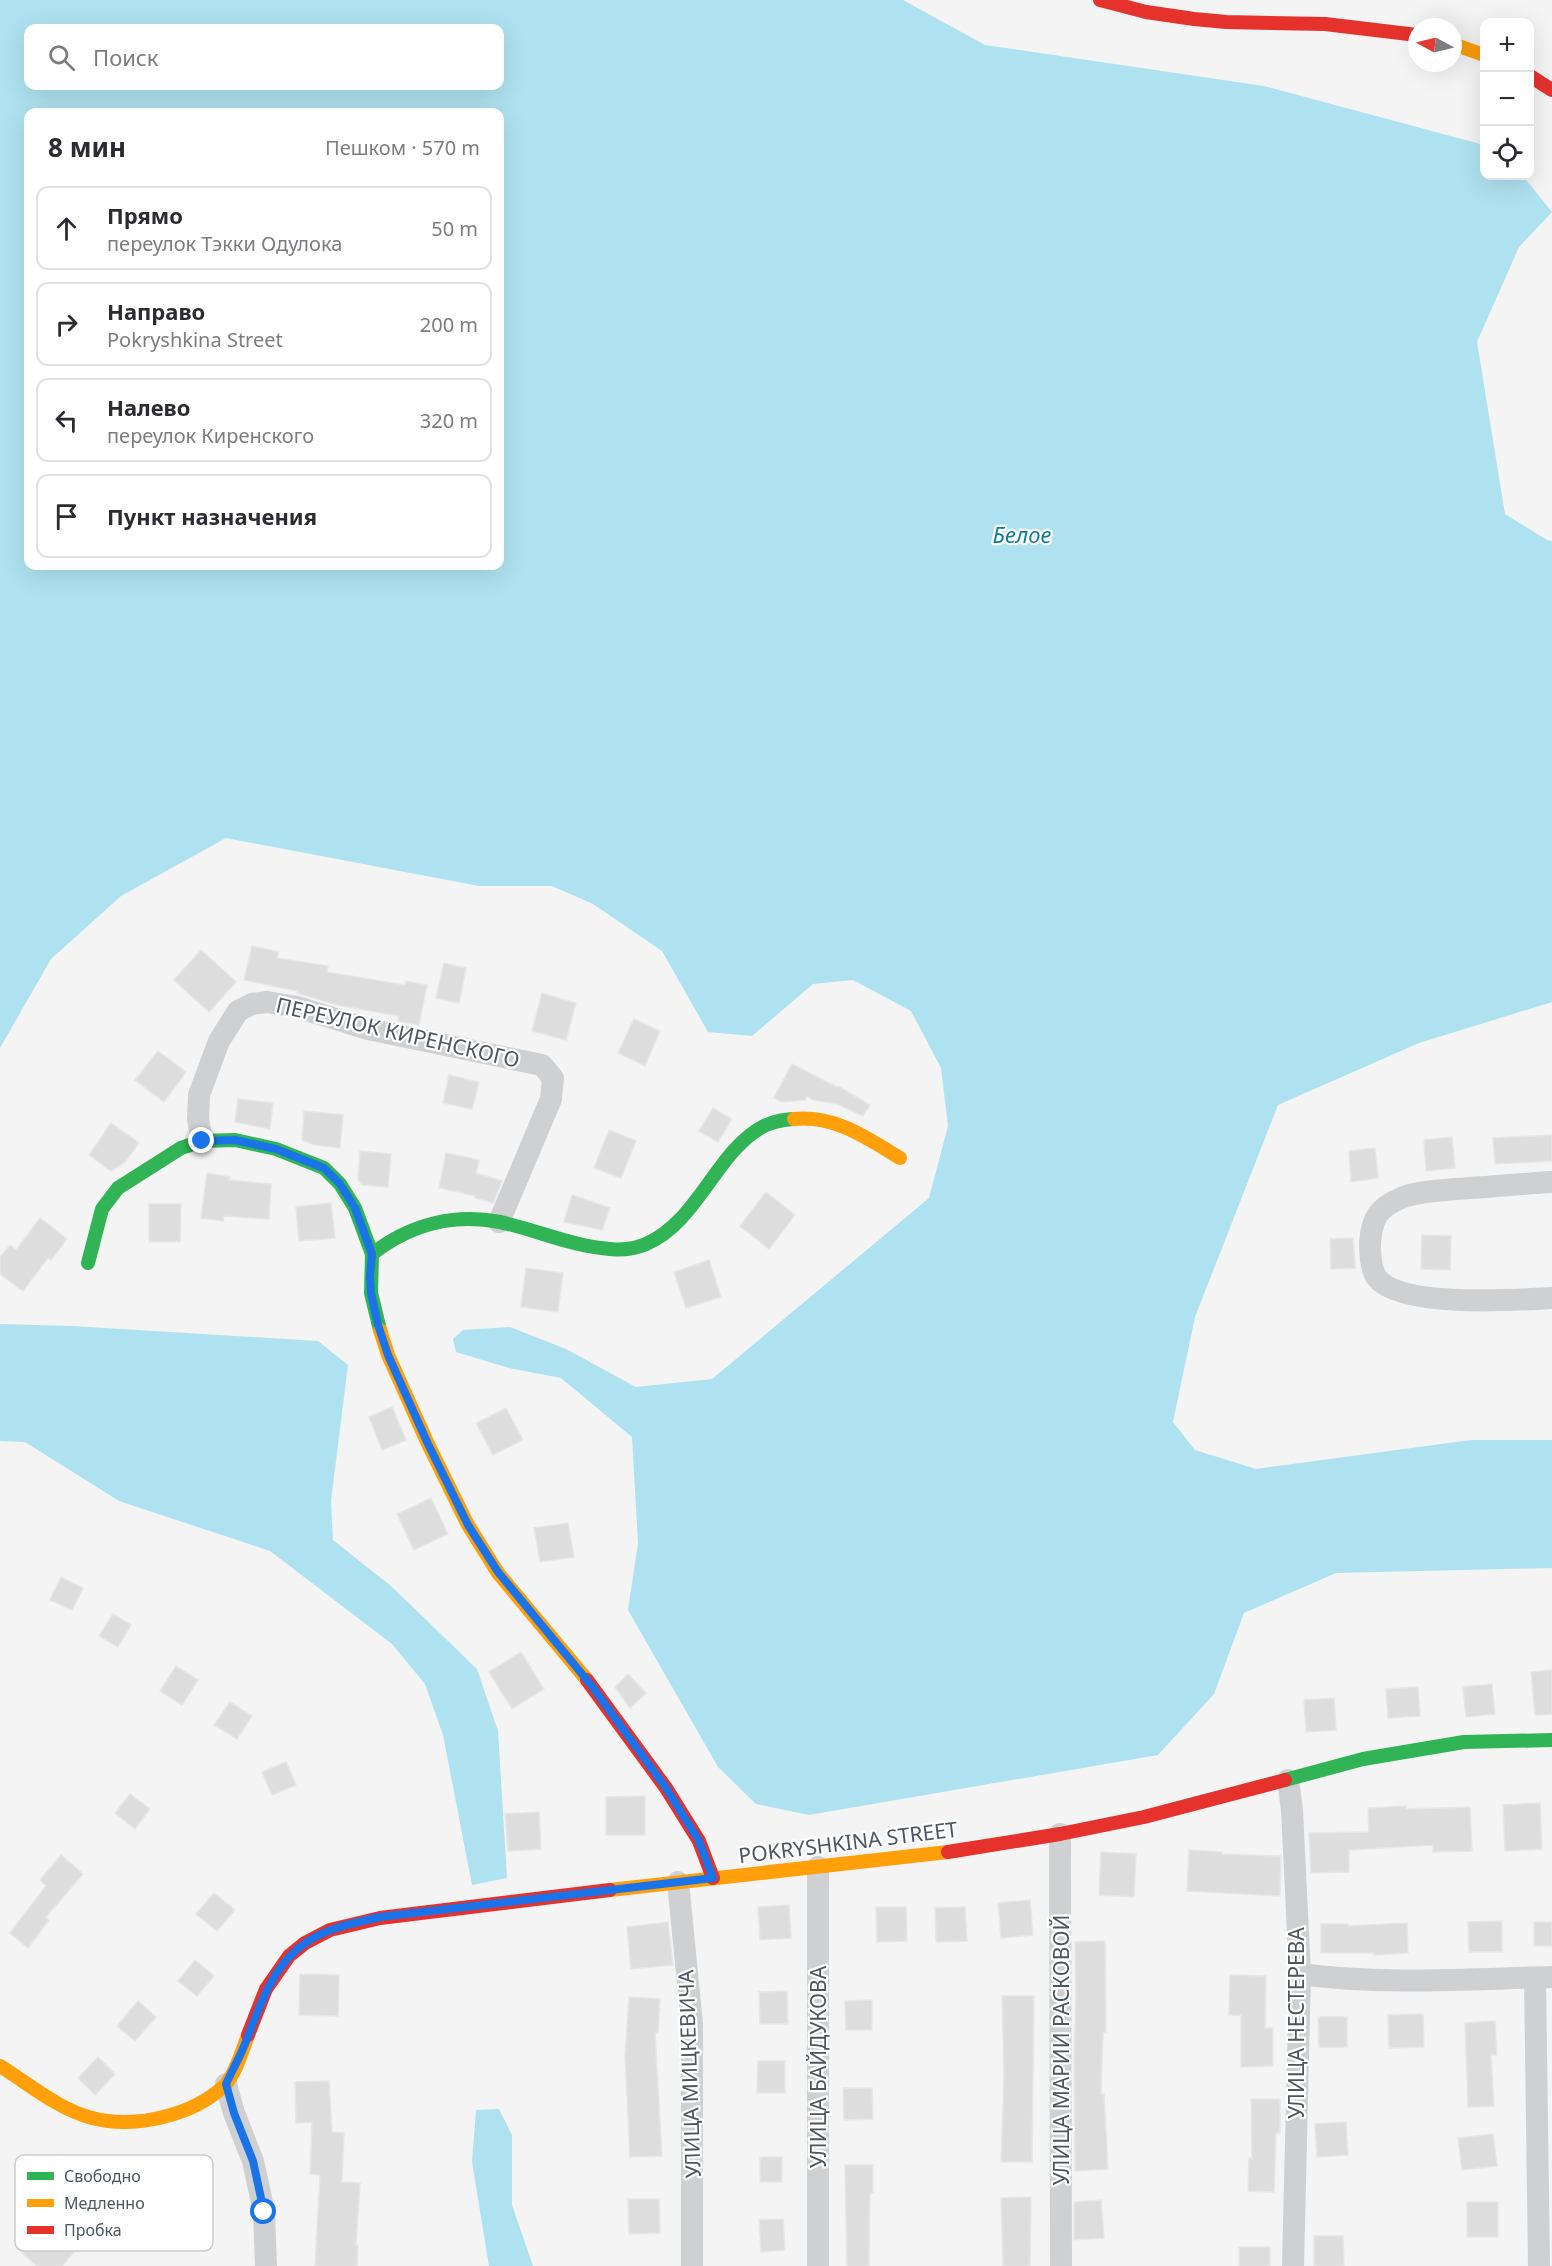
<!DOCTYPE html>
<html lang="ru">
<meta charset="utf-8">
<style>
body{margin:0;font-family:"Noto Sans",sans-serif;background:#f7f7f7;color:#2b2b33}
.controls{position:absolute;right:18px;top:18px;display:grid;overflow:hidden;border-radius:12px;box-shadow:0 6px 24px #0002}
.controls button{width:54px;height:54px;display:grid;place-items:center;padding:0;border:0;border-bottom:2px solid #e1e1e2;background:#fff;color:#2b2b33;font:30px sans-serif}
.compass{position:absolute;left:1408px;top:18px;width:54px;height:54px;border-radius:50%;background:#fff;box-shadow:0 6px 24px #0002;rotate:277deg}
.stop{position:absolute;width:18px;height:18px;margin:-14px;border:4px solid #1a73e8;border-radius:50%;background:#fff}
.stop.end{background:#1a73e8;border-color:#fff;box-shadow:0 2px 6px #0008}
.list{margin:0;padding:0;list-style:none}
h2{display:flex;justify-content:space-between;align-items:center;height:78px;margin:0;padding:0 24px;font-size:26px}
h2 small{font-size:20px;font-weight:400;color:#7c7c81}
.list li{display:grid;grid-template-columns:39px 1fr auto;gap:18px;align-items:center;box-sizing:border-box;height:84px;margin:0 12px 12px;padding:0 12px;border:2px solid #e1e1e2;border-radius:12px}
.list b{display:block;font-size:22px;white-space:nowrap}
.list p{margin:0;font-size:20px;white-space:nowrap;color:#7c7c81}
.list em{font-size:20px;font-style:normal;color:#7c7c81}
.icon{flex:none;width:33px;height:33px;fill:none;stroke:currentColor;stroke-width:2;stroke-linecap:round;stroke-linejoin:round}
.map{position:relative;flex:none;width:1552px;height:2266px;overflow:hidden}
.search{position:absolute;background:#fff;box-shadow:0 6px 24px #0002;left:24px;top:24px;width:480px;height:66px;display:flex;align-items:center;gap:15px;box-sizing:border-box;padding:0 21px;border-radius:12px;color:#7c7c81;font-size:22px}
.panel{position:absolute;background:#fff;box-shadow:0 6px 24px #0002;left:24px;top:108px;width:480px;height:462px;border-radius:12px}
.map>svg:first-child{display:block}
.water{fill:#aee2f0;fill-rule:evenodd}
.building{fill:#ddddde;stroke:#e5e6e7;stroke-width:1.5}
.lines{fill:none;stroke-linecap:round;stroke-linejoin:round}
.street{stroke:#ced0d2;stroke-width:22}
.fast{stroke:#30b455;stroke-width:14}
.slow{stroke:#ff9f0a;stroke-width:14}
.jam{stroke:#e5322d;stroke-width:14}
.route{stroke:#1a73e8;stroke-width:8}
.labels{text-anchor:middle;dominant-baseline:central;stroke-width:4.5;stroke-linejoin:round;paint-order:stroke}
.street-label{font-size:21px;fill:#4a5661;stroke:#fff}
.water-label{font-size:22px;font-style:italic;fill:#0c7c9b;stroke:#fff}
.key{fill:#fff;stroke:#c9ccd0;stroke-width:1.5}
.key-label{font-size:16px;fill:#4a5661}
</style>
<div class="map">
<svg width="1552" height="2266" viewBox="0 0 1552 2266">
<rect width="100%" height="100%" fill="#f4f4f4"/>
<g class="water">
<path d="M0,0H903L985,45L1264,86L1484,145V176H1523L1552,212L1519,247L1477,342L1505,514L1547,540L1552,541V1002L1419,1043L1278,1105L1195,1317L1173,1422L1195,1450L1256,1469L1471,1440H1552V1568L1336,1573L1244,1613L1214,1694L1158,1755L809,1815L756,1804L718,1767L628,1610L638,1543L632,1437L561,1378L509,1368L456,1352L453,1339L463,1330L510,1327L566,1349L636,1387L712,1379L929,1198L948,1126L941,1068L911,1011L853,980L813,984L752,1036L708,1032L662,951L593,904L552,886H479L226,838L121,896L51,959L0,1048ZM28,28H500V86H28ZM28,112H500V566H28Z"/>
<path d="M0,1324L72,1326L318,1341L348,1365L331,1501L333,1540L391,1586L477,1669L498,1731L507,1878L472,1885L443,1735L425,1684L392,1644L270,1551L119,1501L25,1442L0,1441Z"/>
<path d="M499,2109L512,2135V2205L533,2266H489L472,2162L476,2110Z"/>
</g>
<g class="building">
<path d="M252,946L279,952L277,958L328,966L327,972L405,985L406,981L427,985L419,1025L398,1021L399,1016L337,1005L297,993V991L244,980Z"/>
<path d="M201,950L236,982L209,1012L174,980Z"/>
<path d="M444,963L466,968L459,1003L436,998Z"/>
<path d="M542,993L576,1003L566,1040L532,1031Z"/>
<path d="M634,1019L660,1031L645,1066L618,1053Z"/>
<path d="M158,1051L186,1072L164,1102L135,1080Z"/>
<path d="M792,1064L837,1087L838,1086L870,1105L863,1116L837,1104L813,1100L807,1096L805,1100L782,1102L774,1098Z"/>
<path d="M449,1075L479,1082L472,1109L443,1103Z"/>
<path d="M238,1099L273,1103L270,1129L235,1122Z"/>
<path d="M713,1108L732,1119L718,1142L699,1131Z"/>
<path d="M304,1111L343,1115L340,1148L315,1145L302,1140Z"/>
<path d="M111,1123L139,1143L125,1162L111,1171L89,1155Z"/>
<path d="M609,1130L636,1141L621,1178L594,1168Z"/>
<path d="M1552,1135V1161L1495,1164L1493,1138Z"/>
<path d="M1452,1137L1455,1168L1426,1171L1424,1140Z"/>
<path d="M1375,1148L1378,1178L1351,1182L1349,1151Z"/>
<path d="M360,1151L391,1154L388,1187L362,1185L358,1179Z"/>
<path d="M446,1153L479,1160L476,1173L502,1181L493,1203L475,1198L476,1196L439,1188Z"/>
<path d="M207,1173L230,1177L229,1180L271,1184L269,1219L224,1216L223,1221L201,1218Z"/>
<path d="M766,1192L795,1215L769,1249L740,1226Z"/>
<path d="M572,1195L610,1208L602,1230L564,1222Z"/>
<path d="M331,1203L335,1238L299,1241L296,1207Z"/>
<path d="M149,1204H181L180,1242H149Z"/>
<path d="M40,1218L67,1239L51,1260L48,1258L23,1291L0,1274V1257L10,1245L16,1250Z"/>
<path d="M1422,1235L1451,1236L1450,1270L1421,1269Z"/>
<path d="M1353,1238L1355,1268L1331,1269L1330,1239Z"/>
<path d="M709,1260L721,1297L686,1308L674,1272Z"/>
<path d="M526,1268L563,1273L558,1312L521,1307Z"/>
<path d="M392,1407L406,1440L382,1450L369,1417Z"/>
<path d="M506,1408L523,1440L493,1455L476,1423Z"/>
<path d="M431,1498L448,1534L414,1550L397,1514Z"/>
<path d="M568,1523L574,1557L540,1562L534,1528Z"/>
<path d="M61,1577L83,1588L72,1610L50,1600Z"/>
<path d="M113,1614L131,1625L118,1647L99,1636Z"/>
<path d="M521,1652L544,1689L512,1709L489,1672Z"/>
<path d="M176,1666L198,1680L182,1705L160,1691Z"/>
<path d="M1552,1670V1714L1535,1715L1531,1672Z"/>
<path d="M628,1674L646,1693L630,1708L615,1687Z"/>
<path d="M1492,1684L1495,1714L1466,1717L1463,1687Z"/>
<path d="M1418,1687L1420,1716L1388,1718L1386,1689Z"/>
<path d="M1334,1698L1336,1730L1306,1732L1304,1700Z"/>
<path d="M230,1702L252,1716L237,1739L214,1725Z"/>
<path d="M286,1762L296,1785L272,1795L262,1772Z"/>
<path d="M130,1794L150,1809L135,1829L115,1813Z"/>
<path d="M645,1796V1835H606V1797Z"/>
<path d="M1540,1803L1542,1849L1505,1851L1503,1805Z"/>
<path d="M1406,1806V1809L1470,1807L1472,1851L1433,1852V1845L1349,1850V1872L1311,1873L1309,1833L1369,1832L1368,1808Z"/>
<path d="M539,1812L541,1849L508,1851L505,1814Z"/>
<path d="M1189,1850L1222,1852V1854L1281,1856L1280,1896L1187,1891Z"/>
<path d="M1101,1852L1136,1854L1134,1897L1099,1895Z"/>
<path d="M61,1855L83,1874L46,1917L49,1920L28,1948L10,1933L46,1886L40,1880Z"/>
<path d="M214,1893L235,1910L217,1931L196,1914Z"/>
<path d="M1030,1900L1033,1935L1001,1938L998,1903Z"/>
<path d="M789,1905L791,1938L760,1940L758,1907Z"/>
<path d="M876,1907H906L907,1941L877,1942Z"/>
<path d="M965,1907L967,1941L936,1942L935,1908Z"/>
<path d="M1502,1921V1952H1469L1468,1922Z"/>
<path d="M668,1922L673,1965L631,1969L627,1927Z"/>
<rect x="1534" y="1922" width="18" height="24"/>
<path d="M1407,1923L1408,1953L1374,1955V1953H1321V1924H1348V1926Z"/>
<path d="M1105,1941L1106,2032H1103L1101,2094H1104L1108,2169L1075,2171L1074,2055L1076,1994L1075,1942Z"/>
<path d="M195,1960L214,1976L197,1996L178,1981Z"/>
<path d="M300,1974L339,1975L338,2016L299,2015Z"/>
<path d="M1230,1975L1266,1976L1265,2028H1273V2066L1241,2067V2015H1229Z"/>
<path d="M787,1991L788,2024H760L759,1992Z"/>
<path d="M1002,1996H1034L1032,2162H1001L1004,2076Z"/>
<path d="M629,1997L660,1999L658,2033H655L662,2156L630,2157L625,2057Z"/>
<path d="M872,2000V2030H846L845,2001Z"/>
<path d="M138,2001L156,2017L135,2041L117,2026Z"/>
<path d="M1423,2014L1424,2047L1389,2048L1388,2015Z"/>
<path d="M1318,2017H1347V2047H1319Z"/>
<path d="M1495,2021L1497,2055H1491L1494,2106L1468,2107L1465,2023Z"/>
<path d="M98,2057L115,2074L95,2095L78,2078Z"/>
<path d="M758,2061H785V2093H757Z"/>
<path d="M329,2081L332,2132L344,2133L342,2182L360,2183L356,2245H358L357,2266H315L320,2175L310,2174L312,2122L296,2123L295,2082Z"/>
<path d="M843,2088H872L873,2119L844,2120Z"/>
<path d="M1251,2099H1280V2133H1276L1274,2192L1248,2191L1249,2158L1252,2159Z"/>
<path d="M1346,2122L1348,2155L1317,2157L1315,2124Z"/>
<path d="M1493,2134L1497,2166L1462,2170L1458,2138Z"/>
<rect x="760" y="2157" width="22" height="25"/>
<path d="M845,2165H873V2193H870L869,2266H847Z"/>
<path d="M1031,2197L1030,2266H1003L1001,2198Z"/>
<path d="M628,2199H659L660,2233L629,2234Z"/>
<path d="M1101,2200L1104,2238L1074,2240V2202Z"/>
<rect x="1467" y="2202" width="31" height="35"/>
<path d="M783,2219L785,2250L761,2252L759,2220Z"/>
<path d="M46,2225L75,2251L62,2266H37L21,2252Z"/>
<path d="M1314,2236H1343L1344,2266H1314Z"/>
<rect x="1239" y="2247" width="31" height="19"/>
</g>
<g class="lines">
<g class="street">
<path d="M202,1141L198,1119L199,1095L219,1041L238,1011L252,1004L267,1002L297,1007L368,1029L542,1065L553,1078L551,1099L499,1222"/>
<path d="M1552,1182C1520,1184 1488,1187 1456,1189C1439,1191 1417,1191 1401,1198C1378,1208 1372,1218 1370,1243C1370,1253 1371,1270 1377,1278C1401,1308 1516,1300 1552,1298"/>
<path d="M1288,1780L1292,1810L1300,1974L1293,2266"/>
<path d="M1060,1834L1061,2266"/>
<path d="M818,1867V2266"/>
<path d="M678,1882L692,2024V2266"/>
<path d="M1300,1974C1383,1985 1468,1979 1552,1977"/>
<path d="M1535,1978L1539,2266"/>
<path d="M226,2084L234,2113L253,2161L264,2212L266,2266"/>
</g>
<g class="fast">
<path d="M372,1254C409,1225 453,1213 500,1222C528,1228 555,1239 583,1245C605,1249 625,1253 646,1244C698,1222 717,1150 764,1126C773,1121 784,1120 794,1119"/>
<path d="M88,1263L102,1209L118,1188L181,1148L202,1141L235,1140L276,1149L324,1168L340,1184L355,1208L372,1254L371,1293L380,1330"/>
<path d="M1285,1780L1363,1759L1464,1742L1552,1740"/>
</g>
<g class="slow">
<path d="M1453,44L1484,55"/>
<path d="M794,1119C835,1115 867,1138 900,1158"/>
<path d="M380,1330L388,1355L428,1444L468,1525L498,1573L587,1680"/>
<path d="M610,1890L948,1852"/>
<path d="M0,2066C29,2084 58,2109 92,2118C134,2129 193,2116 225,2085C235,2075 243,2049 248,2035"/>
</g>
<g class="jam">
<path d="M1100,0L1146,12L1194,19L1226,22L1325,24L1417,35"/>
<path d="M1530,76L1552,90"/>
<path d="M587,1680L666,1788L699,1841L713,1878"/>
<path d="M948,1852L1060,1834L1144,1817L1285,1780"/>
<path d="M248,2035L266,1989L289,1956L305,1943L330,1930L380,1918L610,1890"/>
</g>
</g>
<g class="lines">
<path class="route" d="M202,1141L235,1140L276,1149L324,1168L340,1184L355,1208L372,1254L370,1276L371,1293L378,1325L388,1355L428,1444L468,1525L498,1572L591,1685L666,1788L699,1841L713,1878L380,1917C364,1921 346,1924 331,1930C274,1950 263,2001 242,2051C237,2062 231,2073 226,2084L234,2113L253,2161L264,2212"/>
</g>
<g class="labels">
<g class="street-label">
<text transform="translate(398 1032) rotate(13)">ПЕРЕУЛОК КИРЕНСКОГО</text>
<text transform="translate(848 1842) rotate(-7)">POKRYSHKINA STREET</text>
<text transform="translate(1296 2023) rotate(-90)">УЛИЦА НЕСТЕРЕВА</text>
<text transform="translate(1061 2050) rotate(-90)">УЛИЦА МАРИИ РАСКОВОЙ</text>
<text transform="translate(818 2067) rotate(-90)">УЛИЦА БАЙДУКОВА</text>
<text transform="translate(689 2074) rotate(-92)">УЛИЦА МИЦКЕВИЧА</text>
</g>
<g class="water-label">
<text x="1022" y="534">Белое</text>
</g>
</g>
<rect x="15" y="2155" width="198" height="96" rx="9" class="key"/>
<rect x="27" y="2172" width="27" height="8" fill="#30b455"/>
<rect x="27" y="2199" width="27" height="8" fill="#ff9f0a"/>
<rect x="27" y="2226" width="27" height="8" fill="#e5322d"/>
<g class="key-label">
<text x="64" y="2182">Свободно</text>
<text x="64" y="2209">Медленно</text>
<text x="64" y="2236">Пробка</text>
</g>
</svg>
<div class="controls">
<button>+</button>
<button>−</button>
<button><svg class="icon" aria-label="locate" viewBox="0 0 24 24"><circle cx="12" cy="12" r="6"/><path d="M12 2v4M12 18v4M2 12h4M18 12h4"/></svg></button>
</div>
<svg class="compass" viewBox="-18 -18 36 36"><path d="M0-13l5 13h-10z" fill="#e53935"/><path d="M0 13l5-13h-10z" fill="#7c7c81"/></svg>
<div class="stop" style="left:264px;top:2212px"></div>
<div class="stop end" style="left:202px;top:1141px"></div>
<div class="search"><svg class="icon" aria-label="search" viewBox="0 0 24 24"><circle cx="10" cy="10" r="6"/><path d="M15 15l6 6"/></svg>Поиск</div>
<section class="panel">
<h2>8 мин<small>Пешком · 570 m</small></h2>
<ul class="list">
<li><svg class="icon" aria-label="ahead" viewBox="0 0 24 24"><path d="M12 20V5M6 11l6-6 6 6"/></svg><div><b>Прямо</b><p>переулок Тэкки Одулока</p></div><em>50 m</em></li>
<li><svg class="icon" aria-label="right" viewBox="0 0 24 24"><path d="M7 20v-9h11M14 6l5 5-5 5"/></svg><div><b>Направо</b><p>Pokryshkina Street</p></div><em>200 m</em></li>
<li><svg class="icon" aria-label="left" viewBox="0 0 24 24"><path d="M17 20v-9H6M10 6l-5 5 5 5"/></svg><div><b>Налево</b><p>переулок Киренского</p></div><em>320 m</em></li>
<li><svg class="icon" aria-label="arrive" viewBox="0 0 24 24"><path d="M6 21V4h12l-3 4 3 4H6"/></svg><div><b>Пункт назначения</b></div></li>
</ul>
</section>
</div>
